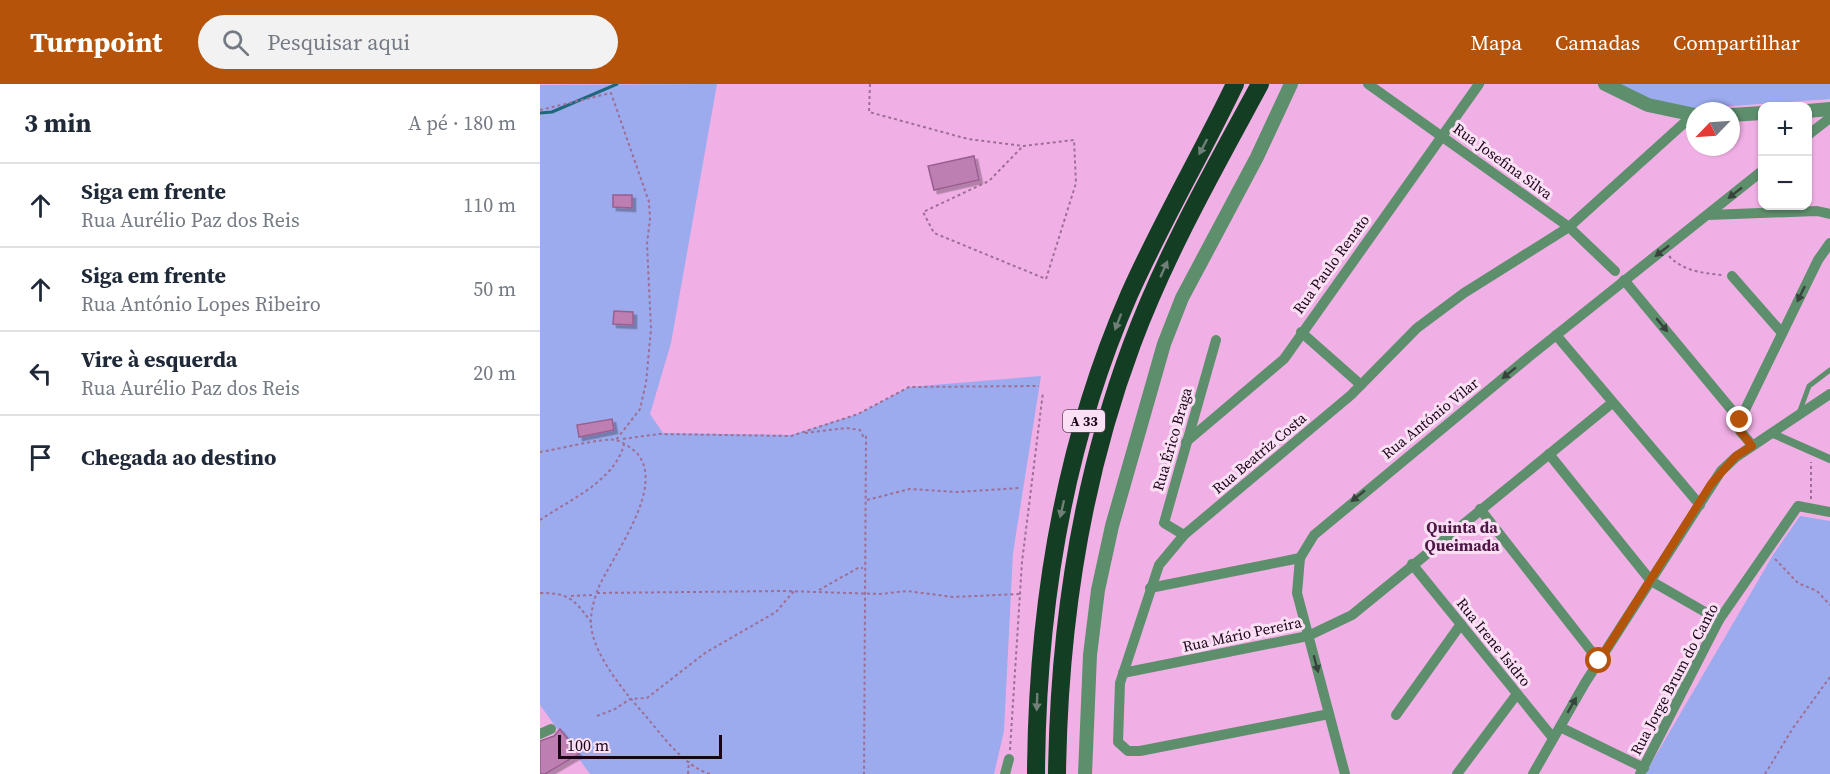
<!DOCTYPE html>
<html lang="pt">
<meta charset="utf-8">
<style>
body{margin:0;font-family:"Source Serif 4",serif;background:#f2f2f3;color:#1f2937}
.controls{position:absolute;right:18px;top:18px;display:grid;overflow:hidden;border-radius:12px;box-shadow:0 2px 4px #0004}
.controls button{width:54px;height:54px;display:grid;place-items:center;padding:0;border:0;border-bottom:2px solid #e0e1e3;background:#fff;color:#1f2937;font:30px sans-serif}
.compass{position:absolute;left:1146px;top:18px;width:54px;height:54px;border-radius:50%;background:#fff;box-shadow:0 2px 4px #0004;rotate:245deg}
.scale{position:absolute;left:18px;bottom:15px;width:164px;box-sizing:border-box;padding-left:6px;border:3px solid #1a0517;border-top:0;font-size:16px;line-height:21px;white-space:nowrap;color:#1a0517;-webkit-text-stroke:4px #fbe0f5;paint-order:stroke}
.stop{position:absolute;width:18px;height:18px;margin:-14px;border:4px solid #b45309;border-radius:50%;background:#fff}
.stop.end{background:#b45309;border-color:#fff;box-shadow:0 2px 6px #0008}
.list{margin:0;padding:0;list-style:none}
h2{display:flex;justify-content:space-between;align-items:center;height:78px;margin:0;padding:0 24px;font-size:26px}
h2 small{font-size:20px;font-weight:400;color:#747a83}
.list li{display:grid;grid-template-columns:39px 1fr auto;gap:18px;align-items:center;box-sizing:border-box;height:84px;padding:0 24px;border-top:2px solid #e0e1e3}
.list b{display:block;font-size:22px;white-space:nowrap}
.list p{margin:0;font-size:20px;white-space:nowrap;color:#747a83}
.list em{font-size:20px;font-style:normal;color:#747a83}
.icon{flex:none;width:33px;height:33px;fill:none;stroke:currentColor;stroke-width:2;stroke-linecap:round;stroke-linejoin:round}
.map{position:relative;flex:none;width:1290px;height:690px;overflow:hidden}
header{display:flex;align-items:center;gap:36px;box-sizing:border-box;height:84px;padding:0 30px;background:#b45309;color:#fff}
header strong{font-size:28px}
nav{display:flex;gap:33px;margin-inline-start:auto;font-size:21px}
.search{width:420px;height:54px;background:#f2f2f3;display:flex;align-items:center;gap:15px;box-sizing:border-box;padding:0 21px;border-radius:33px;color:#747a83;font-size:22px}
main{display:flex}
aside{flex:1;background:#fff}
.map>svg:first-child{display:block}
.green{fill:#9babed}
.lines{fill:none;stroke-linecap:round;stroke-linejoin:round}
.stream{stroke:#1f687b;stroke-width:3}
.building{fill:#bd7fb2;stroke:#995e8f;stroke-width:1.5;filter:url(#shadow)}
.path{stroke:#9f6e96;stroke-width:2;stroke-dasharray:3 3;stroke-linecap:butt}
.service{stroke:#5e8f6d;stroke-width:5}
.pedestrian{stroke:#5e8f6d;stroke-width:8}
.minor{stroke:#5e8f6d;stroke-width:10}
.tertiary{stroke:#5e8f6d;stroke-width:14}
.motorway{stroke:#143e23;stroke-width:18}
.oneway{fill:#707f77}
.oneway2{fill:#39433e}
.route{stroke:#b45309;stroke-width:8}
.labels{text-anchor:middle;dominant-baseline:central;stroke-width:6;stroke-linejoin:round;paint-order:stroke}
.shield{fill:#fbe0f5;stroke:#5e475a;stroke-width:1.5}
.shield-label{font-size:14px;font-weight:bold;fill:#1a0517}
.street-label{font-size:15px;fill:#1a0517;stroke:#fbe0f5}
.neighbourhood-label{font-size:16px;font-weight:bold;fill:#4d1746;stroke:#fbe0f5}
</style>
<header>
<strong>Turnpoint</strong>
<div class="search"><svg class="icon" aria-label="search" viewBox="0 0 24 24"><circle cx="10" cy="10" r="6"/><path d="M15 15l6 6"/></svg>Pesquisar aqui</div>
<nav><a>Mapa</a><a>Camadas</a><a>Compartilhar</a></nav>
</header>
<main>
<aside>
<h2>3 min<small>A pé · 180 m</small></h2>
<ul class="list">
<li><svg class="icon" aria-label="ahead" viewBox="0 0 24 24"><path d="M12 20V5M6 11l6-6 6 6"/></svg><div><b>Siga em frente</b><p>Rua Aurélio Paz dos Reis</p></div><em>110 m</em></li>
<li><svg class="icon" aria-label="ahead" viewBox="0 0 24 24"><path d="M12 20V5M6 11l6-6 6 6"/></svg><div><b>Siga em frente</b><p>Rua António Lopes Ribeiro</p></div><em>50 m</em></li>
<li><svg class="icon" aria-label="left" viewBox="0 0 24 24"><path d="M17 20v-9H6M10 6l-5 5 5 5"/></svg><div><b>Vire à esquerda</b><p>Rua Aurélio Paz dos Reis</p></div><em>20 m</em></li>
<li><svg class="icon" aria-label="arrive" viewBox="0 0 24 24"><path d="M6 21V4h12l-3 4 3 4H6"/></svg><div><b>Chegada ao destino</b></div></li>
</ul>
</aside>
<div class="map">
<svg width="1290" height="690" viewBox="0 0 1290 690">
<defs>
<filter id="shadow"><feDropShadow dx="3.5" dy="3.5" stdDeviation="0" flood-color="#0004"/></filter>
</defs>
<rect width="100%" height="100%" fill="#f1b0e5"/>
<g class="green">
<path d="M177,0L131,259L110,330L123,349L251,351L318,330L369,303L501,292L473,469L464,647L454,690H50L0,621V1Z"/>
<path d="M1075,0H1290V15L1152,25L1110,16Z"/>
<path d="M1260,432L1290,437V690H1105L1233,471Z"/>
</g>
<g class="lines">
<path class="stream" d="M0,29L12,28L77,0"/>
</g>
<g class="building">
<path d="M434,72L439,96L394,106L388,82Z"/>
<path d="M73,111H92V124L73,123Z"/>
<path d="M74,227L93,228V241L73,240Z"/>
<path d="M72,335L74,346L39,353L37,341Z"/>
<path d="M20,645L39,670L5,690H0V657L14,652Z"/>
</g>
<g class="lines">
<g class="path">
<path d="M330,0L329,28L428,55L483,62L534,56L536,99L506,195L394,149L383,128L449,97L483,62"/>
<path d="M0,26L71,9L109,118L110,135L107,160L111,245L106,299L100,325L76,356"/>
<path d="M1129,172C1143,187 1162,189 1182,191"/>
<path d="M265,349L306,344L320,346L323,352L326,351L324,690"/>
<path d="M83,355L119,350L251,352L318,330L369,303L499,302"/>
<path d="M0,368C15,366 65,353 76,356C83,358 91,364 96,368C128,402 71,473 58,505C54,515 50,531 51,541C53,570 85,609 104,630C121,650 145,684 171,690"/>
<path d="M1271,415V378"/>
<path d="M327,416L370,405L417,408L479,404"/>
<path d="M0,436C29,416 75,397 84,360"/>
<path d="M1235,475L1258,499L1277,507L1290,521"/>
<path d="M279,506L318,484H323"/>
<path d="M0,509C29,509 34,515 51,538"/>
<path d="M57,509L245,507L340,510L367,507L413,513L480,510"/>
<path d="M31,512L52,511"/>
<path d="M57,632L75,625L90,615L107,614L165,569L236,528L254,507"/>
<path d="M470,666L482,478L503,308"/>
<path d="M148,690L149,677"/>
<path d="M1225,690L1253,644L1290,593"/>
</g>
<path class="service" d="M1259,329L1269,302L1290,286"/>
<path class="pedestrian" d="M1231,349L1290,375"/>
<g class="minor">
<path d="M828,0L1029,143L1075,187"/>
<path d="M1268,51L1290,34"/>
<path d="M1168,131L1277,127L1290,130"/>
<path d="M1192,192L1242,249"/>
<path d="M1084,196L1200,336"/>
<path d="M761,248L821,301"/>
<path d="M1016,251L1160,421"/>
<path d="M646,358L744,275L939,0"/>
<path d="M1212,361L1200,347V336L1278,176L1290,159"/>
<path d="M1009,370L1111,497L1179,536"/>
<path d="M940,425L1059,577"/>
<path d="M644,451L624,439L676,256"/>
<path d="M872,480L1013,654"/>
<path d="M610,504L760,474"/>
<path d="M583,589L768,552L812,531L1072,319"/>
<path d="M789,630L600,667H588L578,658L580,599L619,481L644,451L811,311L877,244L924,209L1029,143L1153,31"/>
<path d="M856,631L921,540"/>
<path d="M1020,643L1104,684"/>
<path d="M0,650L11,645"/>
<path d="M465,690L469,675"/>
<path d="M805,690L757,509L760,474L774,451L990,272L1222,87"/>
<path d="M917,690L977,610"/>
<path d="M993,690L1045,599L1181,387L1196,373L1290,310"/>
<path d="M1100,690L1179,536L1258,422L1290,428"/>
</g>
<g class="tertiary">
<path d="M1065,0L1108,21L1155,31"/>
<path d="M1268,27L1290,25"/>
<path d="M1191,31L1222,29"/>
<path d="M545,690L550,571L558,506L572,442L624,260L642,214L717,73L751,0"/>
</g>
<g class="motorway">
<path d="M496,690C497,526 523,362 589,211C621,139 661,71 695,0"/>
<path d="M517,690C519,542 540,399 592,260C626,169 674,85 720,0"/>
</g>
</g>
<defs><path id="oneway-solid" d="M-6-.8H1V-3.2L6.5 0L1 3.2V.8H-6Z" transform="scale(1.5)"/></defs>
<g class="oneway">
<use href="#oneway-solid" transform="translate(663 63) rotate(118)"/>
<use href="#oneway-solid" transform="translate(624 185) rotate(-66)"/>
<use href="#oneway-solid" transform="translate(578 238) rotate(111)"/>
<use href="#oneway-solid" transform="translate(522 425) rotate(103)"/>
<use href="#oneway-solid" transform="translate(497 618) rotate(92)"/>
</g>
<g class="oneway2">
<use href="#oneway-solid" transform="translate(1195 109) rotate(142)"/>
<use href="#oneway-solid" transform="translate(1122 167) rotate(142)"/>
<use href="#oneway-solid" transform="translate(1261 210) rotate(116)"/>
<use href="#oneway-solid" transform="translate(1122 241) rotate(50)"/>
<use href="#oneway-solid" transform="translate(969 289) rotate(141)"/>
<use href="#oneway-solid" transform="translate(818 412) rotate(141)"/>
<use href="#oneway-solid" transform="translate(776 580) rotate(75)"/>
<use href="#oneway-solid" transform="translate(1032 621) rotate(-60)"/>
</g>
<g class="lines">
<path class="route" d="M1059,577L1171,400L1196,372L1212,362L1200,347V336"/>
</g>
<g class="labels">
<rect class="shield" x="523" y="326" width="42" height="22" rx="4.5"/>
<g class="shield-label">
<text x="544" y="337">A 33</text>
</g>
<g class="street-label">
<text transform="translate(963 77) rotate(36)">Rua Josefina Silva</text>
<text transform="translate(791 180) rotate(-54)">Rua Paulo Renato</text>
<text transform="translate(890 334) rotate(-39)">Rua António Vilar</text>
<text transform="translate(632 355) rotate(-74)">Rua Érico Braga</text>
<text transform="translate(719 369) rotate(-40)">Rua Beatriz Costa</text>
<text transform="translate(702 550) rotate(-12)">Rua Mário Pereira</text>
<text transform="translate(954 558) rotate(51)">Rua Irene Isidro</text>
<text transform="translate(1134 595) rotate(-62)">Rua Jorge Brum do Canto</text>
</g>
<g class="neighbourhood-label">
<text x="922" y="443">Quinta da<tspan x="922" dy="18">Queimada</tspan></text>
</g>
</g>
</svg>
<div class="controls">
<button>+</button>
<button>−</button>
</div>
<svg class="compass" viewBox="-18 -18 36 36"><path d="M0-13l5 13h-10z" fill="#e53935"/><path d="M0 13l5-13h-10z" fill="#747a83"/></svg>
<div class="scale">100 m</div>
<div class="stop" style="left:1059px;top:577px"></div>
<div class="stop end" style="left:1200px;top:336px"></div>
</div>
</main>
